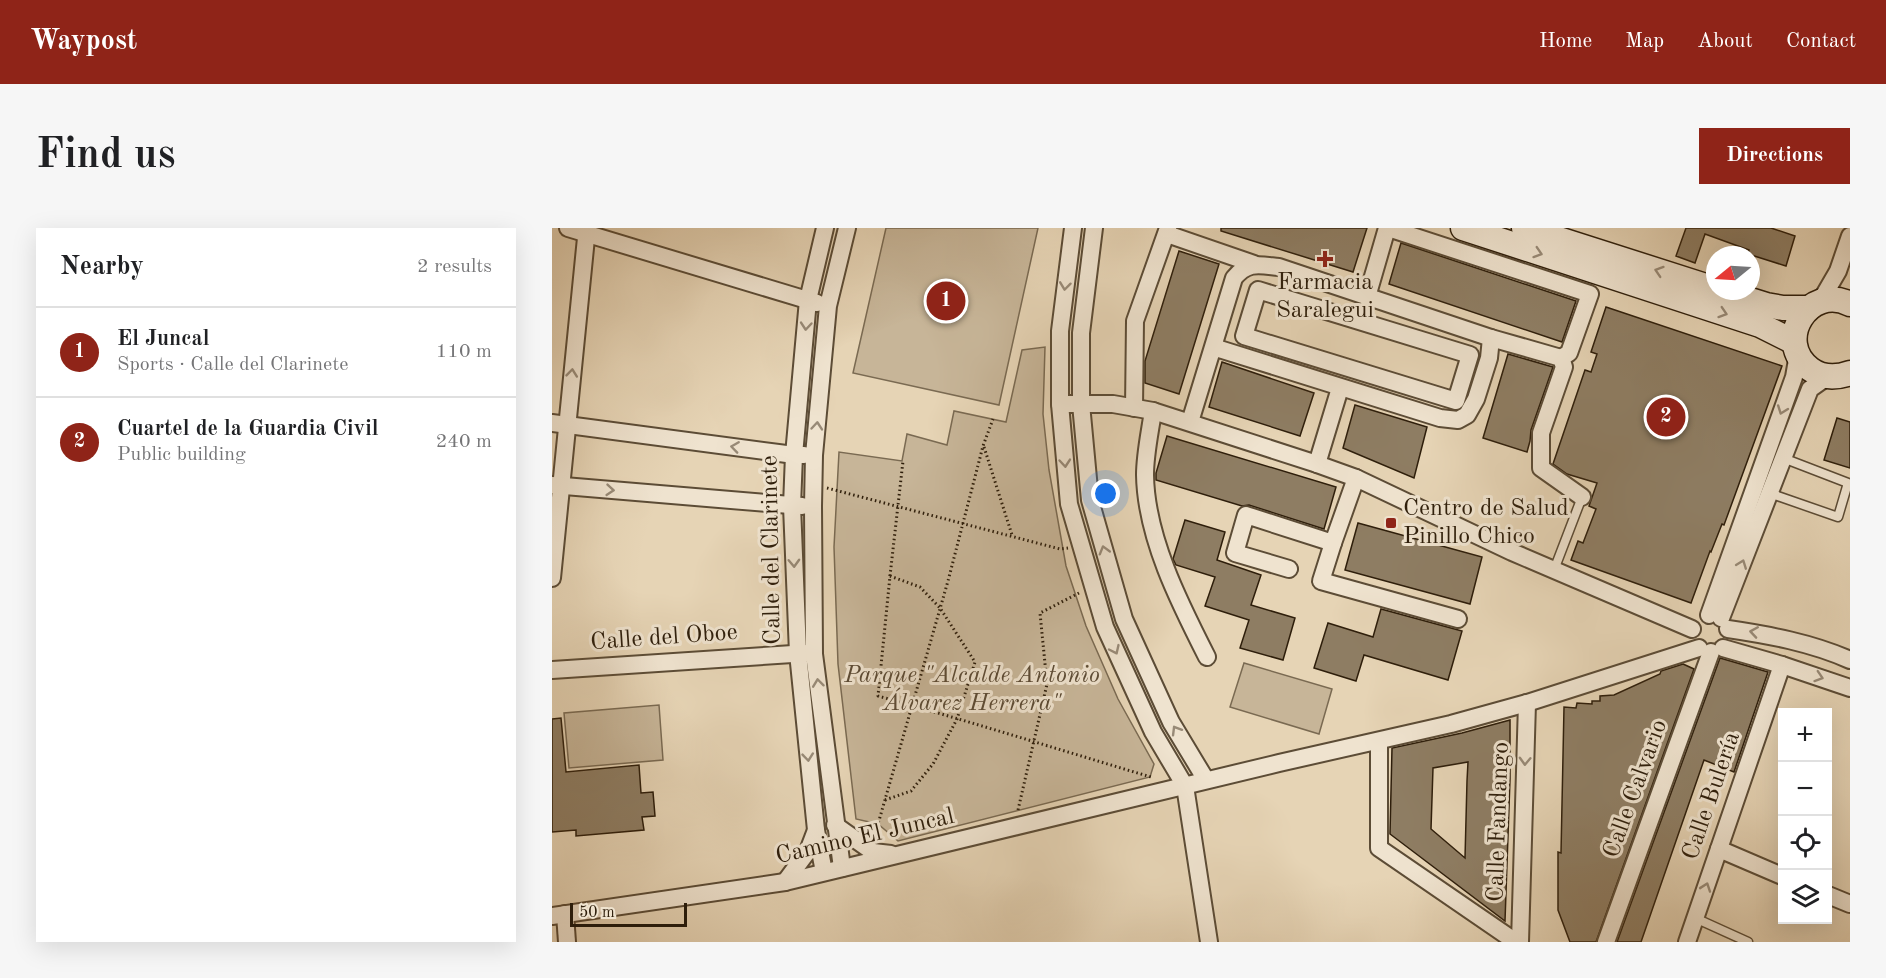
<!DOCTYPE html>
<meta charset="utf-8">
<style>
body{margin:0;font-family:"Old Standard TT",serif;background:#f6f6f6;color:#202124}
.controls{position:absolute;right:18px;bottom:18px;display:grid;overflow:hidden;border-radius:0px;box-shadow:0 6px 24px #0002}
.controls button{width:54px;height:54px;display:grid;place-items:center;padding:0;border:0;border-bottom:2px solid #e0e0e0;background:#fff;color:#202124;font:30px sans-serif}
.compass{position:absolute;left:1154px;top:18px;width:54px;height:54px;border-radius:50%;background:#fff;box-shadow:0 6px 24px #0002;rotate:252deg}
.scale{position:absolute;left:18px;bottom:15px;width:117px;box-sizing:border-box;padding-left:6px;border:3px solid #2e1e0b;border-top:0;font-size:16px;line-height:21px;white-space:nowrap;color:#2e1e0b;-webkit-text-stroke:4px #efe3cf;paint-order:stroke}
.you{position:absolute;left:554px;top:266px;width:21px;height:21px;margin:-15px;border:4px solid #fff;border-radius:50%;background:#1a73e8;box-shadow:0 0 0 9px #1a73e833}
.badge{display:grid;place-items:center;width:39px;height:39px;border-radius:50%;background:#8f2418;color:#fff;font-size:20px;font-weight:700}
.pin{position:absolute;translate:-50% -50%;border:3px solid #fff;box-shadow:0 2px 6px #0006}
.list{margin:0;padding:0;list-style:none}
h2{display:flex;justify-content:space-between;align-items:center;height:78px;margin:0;padding:0 24px;font-size:26px}
h2 small{font-size:20px;font-weight:400;color:#757577}
.list li{display:grid;grid-template-columns:39px 1fr auto;gap:18px;align-items:center;box-sizing:border-box;height:90px;padding:0 24px;border-top:2px solid #e0e0e0}
.list b{display:block;font-size:22px;white-space:nowrap}
.list p{margin:0;font-size:20px;white-space:nowrap;color:#757577}
.list em{font-size:20px;font-style:normal;color:#757577}
.icon{flex:none;width:33px;height:33px;fill:none;stroke:currentColor;stroke-width:2;stroke-linecap:round;stroke-linejoin:round}
.map{position:relative;flex:none;width:1298px;height:714px;overflow:hidden;border-radius:0px}
header{display:flex;align-items:center;gap:36px;box-sizing:border-box;height:84px;padding:0 30px;background:#8f2418;color:#fff}
header strong{font-size:28px}
nav{display:flex;gap:33px;margin-inline-start:auto;font-size:21px}
.intro{display:flex;align-items:center;justify-content:space-between;box-sizing:border-box;height:144px;padding:0 36px}
h1{margin:0;font-size:42px}
.button{padding:15px 27px;border-radius:0px;background:#8f2418;color:#fff;font-size:21px;font-weight:700}
main{display:flex;gap:36px;padding:0 36px}
aside{flex:1;background:#fff;border-radius:0px;box-shadow:0 6px 24px #0002}
.map>svg:first-child{display:block}
.green{fill:#c7b598;stroke:#7a6a52;stroke-width:1.5}
.building{fill:#8e7d63;stroke:#2e1e0b;stroke-width:1.5;fill-rule:evenodd}
.lines{fill:none;stroke-linecap:round;stroke-linejoin:round}
.lane-casing{stroke:#5c4c36;stroke-width:11}
.street-casing{stroke:#5c4c36;stroke-width:20}
.secondary-casing{stroke:#2e1e0b;stroke-width:27}
.path{stroke:#2e1e0b;stroke-width:3;stroke-dasharray:1.5 3;stroke-linecap:butt}
.lane{stroke:#efe3cf;stroke-width:8}
.street{stroke:#efe3cf;stroke-width:16}
.secondary{stroke:#efe3cf;stroke-width:24}
.oneway{stroke:#988a77}
.poi-dot{fill:#8f2418;stroke:#efe3cf;stroke-width:2}
.labels{text-anchor:middle;dominant-baseline:central;stroke-width:6;stroke-linejoin:round;paint-order:stroke}
.poi-label{font-size:24px;fill:#2e1e0b;stroke:#efe3cf}
.street-label{font-size:24px;fill:#2e1e0b;stroke:#efe3cf}
.park-label{font-size:24px;font-style:italic;fill:#5c4b35;stroke:#efe3cf}
</style>
<header>
<strong>Waypost</strong>
<nav><a>Home</a><a>Map</a><a>About</a><a>Contact</a></nav>
</header>
<div class="intro"><h1>Find us</h1><a class="button">Directions</a></div>
<main>
<aside>
<h2>Nearby<small>2 results</small></h2>
<ul class="list">
<li><span class="badge">1</span><div><b>El Juncal</b><p>Sports · Calle del Clarinete</p></div><em>110 m</em></li>
<li><span class="badge">2</span><div><b>Cuartel de la Guardia Civil</b><p>Public building</p></div><em>240 m</em></li>
</ul>
</aside>
<div class="map">
<svg width="1298" height="714" viewBox="0 0 1298 714">
<rect width="100%" height="100%" fill="#e6d4b5"/>
<filter id="stains"><feTurbulence type="fractalNoise" baseFrequency=".00333" numOctaves="4"/><feColorMatrix values="0 0 0 0 .2 0 0 0 0 .09 0 0 0 0 .02 0 0 0 .5 -.17"/></filter>
<radialGradient id="worn" r=".72"><stop offset=".6" stop-color="#630" stop-opacity="0"/><stop offset="1" stop-color="#630" stop-opacity=".3"/></radialGradient>
<g class="green">
<path d="M334,0H486L447,177L301,145Z"/>
<path d="M493,119L491,186L497,242L514,338L534,398L566,471L602,536L598,549L346,613L326,596L304,591L286,436L282,319L287,224L350,233L355,206L395,217L402,183L454,194L470,122Z"/>
<path d="M692,435L780,461L767,506L678,479Z"/>
<path d="M107,477L111,532L17,540L12,485Z"/>
</g>
<g class="building">
<path d="M669,0H815L801,44L669,3Z"/>
<path d="M1134,0H1219L1243,8L1234,38L1196,26L1197,22L1153,6L1143,35L1124,28Z"/>
<path d="M849,15L1024,73L1010,114L837,56Z"/>
<path d="M627,23L667,36L627,166L593,155V133Z"/>
<path d="M1054,79L1230,138L1172,297L1170,296L1159,324L1158,323L1139,375L1019,332L1026,313L1031,315L1044,281L1037,278L1045,255L1015,246L1001,236L1033,142L1039,144L1045,126L1039,124Z"/>
<path d="M956,126L1001,139L979,202L978,213L975,224L931,210Z"/>
<path d="M670,134L762,165L748,208L657,179Z"/>
<path d="M803,177L875,199L862,250L791,220Z"/>
<path d="M1285,190L1298,194V240L1272,232Z"/>
<path d="M615,208L784,259L772,301L697,277L690,278L604,252V245Z"/>
<path d="M633,292L673,304L665,332L709,347L699,377L743,390L731,432L688,420L697,392L653,378L663,349L624,337L621,331Z"/>
<path d="M806,295L930,329L918,376L793,342Z"/>
<path d="M829,381L910,403L896,452L812,427L804,453L762,440L776,395L821,409Z"/>
<path d="M1168,430L1216,444L1182,544L1152,532L1089,714H1065Z"/>
<path d="M1131,436L1142,441L1044,714H1018L1006,682V624L1009,625L1012,479L1024,480L1025,475L1040,476V473H1048V468L1062,467L1108,446L1109,443Z"/>
<path d="M9,490L14,544L87,537L89,565L101,564L103,588L90,589L92,602L24,608V602L0,604V491Z"/>
<path d="M958,492V551L953,693L838,606L840,520L910,505ZM916,534L915,553L913,630L879,601L881,540Z"/>
</g>
<g class="lines">
<defs>
<g id="lane">
<path d="M1217,265L1286,289L1296,255L1231,230"/>
<path d="M1002,342L1030,269"/>
<path d="M1143,690L1196,714"/>
</g>
<g id="street">
<path d="M16,0L265,75"/>
<path d="M521,0L508,103V176L517,276L553,399L601,504L633,558L657,714"/>
<path d="M542,0L529,105V176L538,272L572,391L619,494L654,552"/>
<path d="M836,0L1038,66L1017,125L1009,130"/>
<path d="M615,6L702,36"/>
<path d="M706,62L918,127L904,173L692,108Z"/>
<path d="M815,69L835,0"/>
<path d="M1268,74L1286,43L1298,8"/>
<path d="M939,110L1009,130L1012,139L989,205V240L1030,269"/>
<path d="M508,176H561L601,183L765,236L804,250L960,324L1140,401"/>
<path d="M582,180L583,93L616,0"/>
<path d="M601,183C598,204 593,226 593,247C594,309 627,374 655,429"/>
<path d="M638,194L682,50C696,33 707,37 727,39L939,110L937,130L924,171L915,187L906,192L888,190L661,119"/>
<path d="M0,195L242,227H252"/>
<path d="M765,236L788,160"/>
<path d="M0,257L250,278"/>
<path d="M781,315L769,353L906,391"/>
<path d="M737,341L683,325L694,287L781,315L804,250"/>
<path d="M0,350L35,0"/>
<path d="M1157,387L1242,149L1246,126"/>
<path d="M1169,390L1258,161L1275,149"/>
<path d="M1176,401C1217,407 1260,415 1298,432"/>
<path d="M1171,420L1230,437L1298,460"/>
<path d="M0,442L256,425"/>
<path d="M827,513V620L964,714"/>
<path d="M283,597L321,624L339,626"/>
<path d="M1167,621L1230,648"/>
<path d="M290,640L262,426L261,278L262,227L276,78L295,0"/>
<path d="M272,644L264,602L246,425L240,278L242,227L256,72L273,0"/>
<path d="M233,654L256,623L264,602"/>
<path d="M1276,667L1298,676"/>
<path d="M13,686L15,714"/>
<path d="M0,688L233,654L727,535L899,496L975,475L1147,420"/>
<path d="M968,714L975,475"/>
<path d="M1054,714L1159,424"/>
<path d="M1135,714L1230,437"/>
</g>
<g id="secondary">
<path d="M911,0L1208,97L1242,114"/>
<path d="M972,0L1163,61"/>
<path d="M1169,63L1214,77L1231,80H1257"/>
<path d="M1298,76C1257,55 1221,113 1258,141C1270,150 1284,150 1298,145"/>
</g>
</defs>
<use href="#lane" class="lane-casing"/>
<use href="#street" class="street-casing"/>
<use href="#secondary" class="secondary-casing"/>
<g class="path">
<path d="M432,219L460,307"/>
<path d="M275,260L508,321L516,320"/>
<path d="M338,348L351,233"/>
<path d="M333,572L359,563L381,536L405,491L423,434L388,380L368,359L338,348L326,468C417,493 508,522 599,549"/>
<path d="M466,582L495,456L488,385L527,365"/>
<path d="M321,607L326,596L396,353L431,218L441,191"/>
</g>
<use href="#lane" class="lane"/>
<use href="#street" class="street"/>
<use href="#secondary" class="secondary"/>
</g>
<defs><path id="oneway-chevron" d="M-2-3.5L2.5 0L-2 3.5" fill="none" stroke-width="1.6" stroke-linecap="round" stroke-linejoin="round" transform="scale(1.5)"/></defs>
<g class="oneway">
<use href="#oneway-chevron" transform="translate(986 25) rotate(18)"/>
<use href="#oneway-chevron" transform="translate(1107 43) rotate(-162)"/>
<use href="#oneway-chevron" transform="translate(513 58) rotate(97)"/>
<use href="#oneway-chevron" transform="translate(1171 85) rotate(18)"/>
<use href="#oneway-chevron" transform="translate(254 98) rotate(95)"/>
<use href="#oneway-chevron" transform="translate(20 145) rotate(-84)"/>
<use href="#oneway-chevron" transform="translate(1230 182) rotate(110)"/>
<use href="#oneway-chevron" transform="translate(265 198) rotate(-85)"/>
<use href="#oneway-chevron" transform="translate(183 219) rotate(-172)"/>
<use href="#oneway-chevron" transform="translate(513 235) rotate(85)"/>
<use href="#oneway-chevron" transform="translate(58 262) rotate(5)"/>
<use href="#oneway-chevron" transform="translate(552 322) rotate(-106)"/>
<use href="#oneway-chevron" transform="translate(242 335) rotate(88)"/>
<use href="#oneway-chevron" transform="translate(1190 336) rotate(-69)"/>
<use href="#oneway-chevron" transform="translate(1202 404) rotate(-171)"/>
<use href="#oneway-chevron" transform="translate(563 422) rotate(65)"/>
<use href="#oneway-chevron" transform="translate(1267 449) rotate(18)"/>
<use href="#oneway-chevron" transform="translate(266 455) rotate(-97)"/>
<use href="#oneway-chevron" transform="translate(624 502) rotate(-121)"/>
<use href="#oneway-chevron" transform="translate(256 529) rotate(84)"/>
<use href="#oneway-chevron" transform="translate(973 533) rotate(92)"/>
<use href="#oneway-chevron" transform="translate(1154 659) rotate(-71)"/>
</g>
<g class="poi-dot">
<path d="M770 22h6v6h6v6h-6v6h-6v-6h-6v-6h6z"/>
<rect x="833" y="289" width="12" height="12" rx="3"/>
</g>
<g class="labels">
<g class="poi-label">
<text x="773" y="55">Farmacia<tspan x="773" dy="28">Saralegui</tspan></text>
<text x="851" y="281" text-anchor="start">Centro de Salud<tspan x="851" dy="28">Pinillo Chico</tspan></text>
</g>
<g class="street-label">
<text transform="translate(220 322) rotate(-91)">Calle del Clarinete</text>
<text transform="translate(112 410) rotate(-4)">Calle del Oboe</text>
<text transform="translate(1084 561) rotate(-70)">Calle Calvario</text>
<text transform="translate(1160 568) rotate(-71)">Calle Bulería</text>
<text transform="translate(947 594) rotate(-88)">Calle Fandango</text>
<text transform="translate(313 609) rotate(-13)">Camino El Juncal</text>
</g>
<g class="park-label">
<text x="420" y="448">Parque "Alcalde Antonio<tspan x="420" dy="28">Álvarez Herrera"</tspan></text>
</g>
</g>
<rect width="100%" height="100%" filter="url(#stains)"/>
<rect width="100%" height="100%" fill="url(#worn)"/>
</svg>
<div class="controls">
<button>+</button>
<button>−</button>
<button><svg class="icon" aria-label="locate" viewBox="0 0 24 24"><circle cx="12" cy="12" r="6"/><path d="M12 2v4M12 18v4M2 12h4M18 12h4"/></svg></button>
<button><svg class="icon" aria-label="layers" viewBox="0 0 24 24"><path d="M12 4l9 5-9 5-9-5zM3 14l9 5 9-5"/></svg></button>
</div>
<svg class="compass" viewBox="-18 -18 36 36"><path d="M0-13l5 13h-10z" fill="#e53935"/><path d="M0 13l5-13h-10z" fill="#757577"/></svg>
<div class="scale">50 m</div>
<div class="you"></div>
<div class="pin badge" style="left:394px;top:73px">1</div>
<div class="pin badge" style="left:1114px;top:189px">2</div>
</div>
</main>
